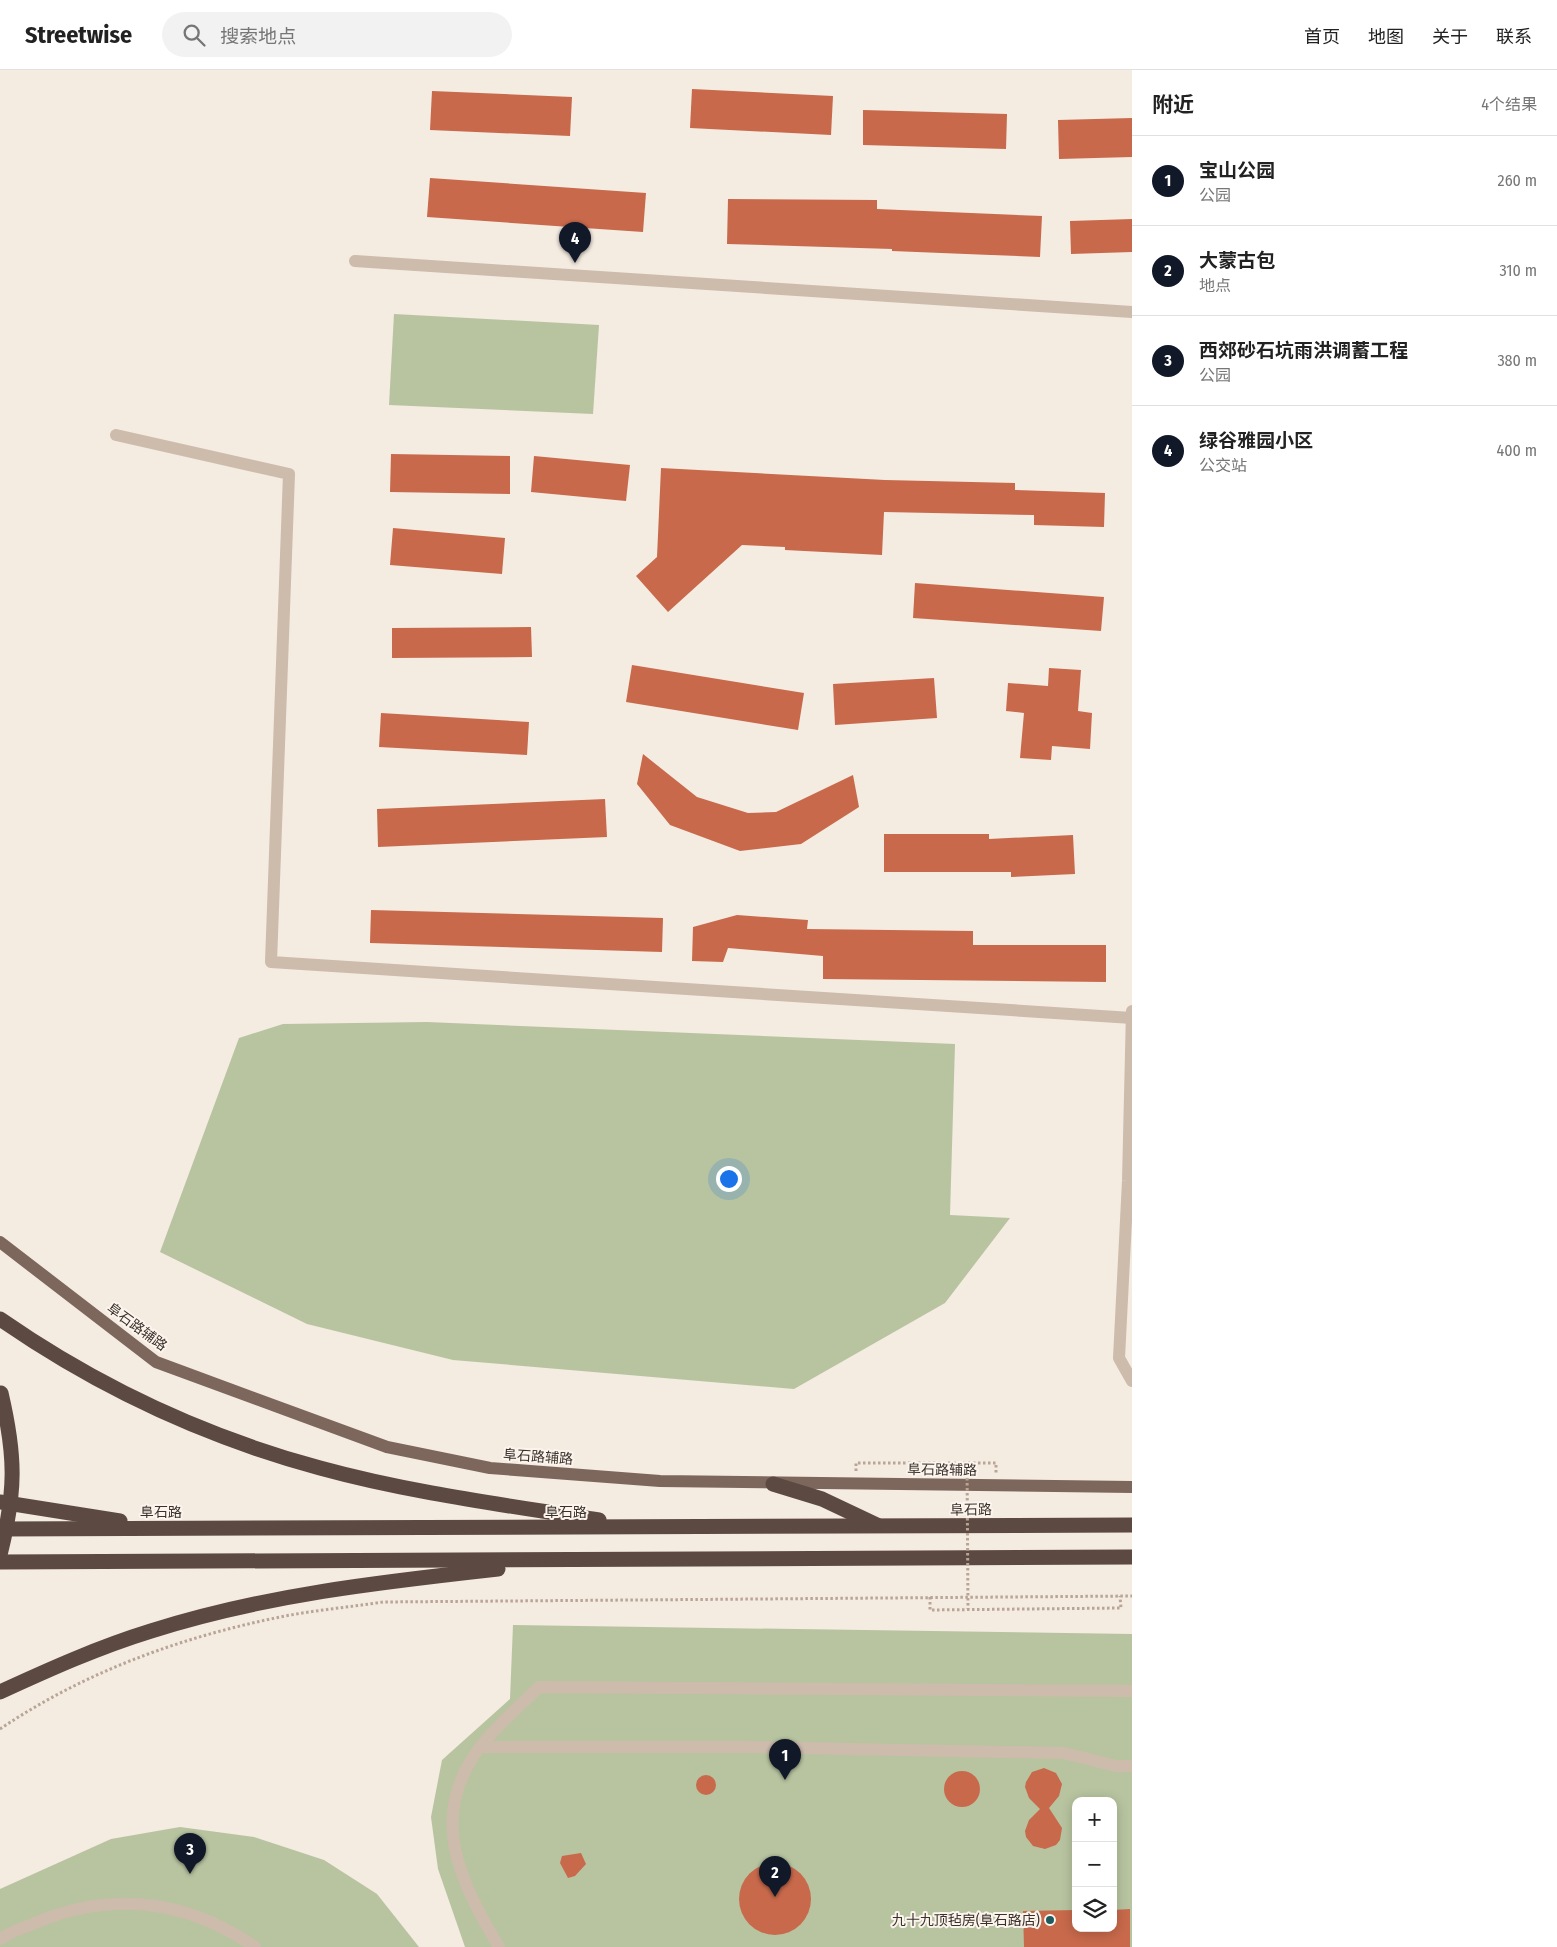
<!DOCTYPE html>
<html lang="zh">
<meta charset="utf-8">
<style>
body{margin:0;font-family:"Fira Sans Condensed","Noto Sans SC",sans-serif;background:#f2f2f2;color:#222}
.controls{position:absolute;right:15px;bottom:15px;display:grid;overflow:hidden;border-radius:10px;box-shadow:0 2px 12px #0003}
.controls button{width:45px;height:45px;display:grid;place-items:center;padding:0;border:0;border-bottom:1px solid #e0e0e0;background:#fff;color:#222;font:25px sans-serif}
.you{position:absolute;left:728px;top:1108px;width:18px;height:18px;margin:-12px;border:4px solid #fff;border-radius:50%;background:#1a73e8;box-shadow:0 0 0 8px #1a73e833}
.badge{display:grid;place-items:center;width:32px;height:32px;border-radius:50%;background:#111827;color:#fff;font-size:16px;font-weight:700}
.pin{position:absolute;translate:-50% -41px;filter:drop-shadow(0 1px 2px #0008)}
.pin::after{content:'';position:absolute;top:26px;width:18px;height:15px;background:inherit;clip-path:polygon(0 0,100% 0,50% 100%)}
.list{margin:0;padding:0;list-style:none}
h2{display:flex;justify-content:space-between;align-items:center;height:65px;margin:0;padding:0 20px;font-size:21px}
h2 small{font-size:16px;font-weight:400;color:#767676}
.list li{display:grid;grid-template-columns:32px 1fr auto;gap:15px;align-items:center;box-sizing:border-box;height:90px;padding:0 20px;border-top:1px solid #e0e0e0}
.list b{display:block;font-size:19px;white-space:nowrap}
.list p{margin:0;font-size:16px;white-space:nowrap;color:#767676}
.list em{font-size:16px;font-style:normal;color:#767676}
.icon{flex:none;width:28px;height:28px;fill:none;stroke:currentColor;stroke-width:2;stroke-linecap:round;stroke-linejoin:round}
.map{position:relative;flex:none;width:1132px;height:1877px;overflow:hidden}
header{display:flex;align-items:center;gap:30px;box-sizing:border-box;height:70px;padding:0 25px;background:#fff;border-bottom:1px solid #e0e0e0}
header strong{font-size:24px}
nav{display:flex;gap:28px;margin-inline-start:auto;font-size:18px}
.search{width:350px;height:45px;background:#f2f2f2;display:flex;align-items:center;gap:12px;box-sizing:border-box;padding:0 18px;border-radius:28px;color:#767676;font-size:19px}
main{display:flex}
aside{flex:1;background:#fff}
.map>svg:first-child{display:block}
.green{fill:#b8c4a0;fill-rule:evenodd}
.building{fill:#c8694b}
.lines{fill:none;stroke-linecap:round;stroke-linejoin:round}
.path{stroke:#b9a596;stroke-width:3;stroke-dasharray:2.5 2.5;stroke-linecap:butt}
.minor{stroke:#cdbbac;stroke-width:12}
.major{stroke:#7d675c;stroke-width:12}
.highway{stroke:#5c4a42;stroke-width:15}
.path-bridge{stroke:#b9a596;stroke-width:3;stroke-dasharray:2.5 2.5;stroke-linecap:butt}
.highway-bridge{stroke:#5c4a42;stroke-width:15}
.poi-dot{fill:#1f5a5e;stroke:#fbf5ee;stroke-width:2}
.labels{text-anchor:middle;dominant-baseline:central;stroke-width:4;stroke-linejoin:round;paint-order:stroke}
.street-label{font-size:14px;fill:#3b302b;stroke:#fbf5ee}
.poi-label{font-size:14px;fill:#3b302b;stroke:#fbf5ee;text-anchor:end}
</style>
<header>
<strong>Streetwise</strong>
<div class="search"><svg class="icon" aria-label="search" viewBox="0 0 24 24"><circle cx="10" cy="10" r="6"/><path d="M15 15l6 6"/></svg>搜索地点</div>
<nav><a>首页</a><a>地图</a><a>关于</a><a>联系</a></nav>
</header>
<main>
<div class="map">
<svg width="1132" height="1877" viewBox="0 0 1132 1877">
<rect width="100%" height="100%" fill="#f4ebe1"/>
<g class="green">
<path d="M394,244L599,255L593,344L389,335Z"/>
<path d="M427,952L955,974L950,1145L1010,1148L945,1233L794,1319L453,1290L307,1254L160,1182L239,968L283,954Z"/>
<path d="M513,1555L1132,1564V1877H465L438,1799L431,1747L442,1690L510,1629ZM1076,1731H1113V1858H1076Z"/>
<path d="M180,1757L254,1767L324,1790L377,1824L419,1877H0V1819L111,1769Z"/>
</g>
<g class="building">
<path d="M692,19L833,26L831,65L690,58Z"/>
<path d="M432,21L572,27L570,66L430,60Z"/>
<path d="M863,40L1007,44L1006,79L863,75Z"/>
<path d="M1132,48V87L1059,89L1058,50Z"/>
<path d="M430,108L646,123L643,162L427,147Z"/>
<path d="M728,129L877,130V139L1042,146L1040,187L892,181V179L727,174Z"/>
<path d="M1132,149V182L1071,184L1070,151Z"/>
<path d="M391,384L510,386V424L390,422Z"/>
<path d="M534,386L630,395L626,431L531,422Z"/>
<path d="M661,398L885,410L1015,413V420L1105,423L1104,457L1034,455V445L884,442L882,485L785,480V477L742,475L668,542L636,506L657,487Z"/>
<path d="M393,458L505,468L502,504L390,495Z"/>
<path d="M915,513L1104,527L1101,561L913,548Z"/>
<path d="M531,557L532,587L392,588V558Z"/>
<path d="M632,595L804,623L798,660L626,632Z"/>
<path d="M1049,598L1081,600L1078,641L1092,643L1090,679L1052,676L1051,690L1020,688L1024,643L1006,641L1008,613L1048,616Z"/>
<path d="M934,608L937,648L835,655L833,614Z"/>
<path d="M381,643L529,652L527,685L379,677Z"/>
<path d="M643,684L697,727L748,743L776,742L853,705L859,737L801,774L740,781L670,755L637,714Z"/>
<path d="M605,729L607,767L378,777L377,739Z"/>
<path d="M884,764H989V769L1073,765L1075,804L1011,807V802H884Z"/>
<path d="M371,840L663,848L662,882L370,873Z"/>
<path d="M737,845L808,850L807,859L973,861V875H1106V912L823,909V886L728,878L723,892L692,891L693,857Z"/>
<path d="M1044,1698L1056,1703L1062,1714L1059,1726L1049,1738L1062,1758L1060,1770L1056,1775L1045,1779L1033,1776L1026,1767L1025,1761L1029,1750L1040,1739L1029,1728L1025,1717L1026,1712L1032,1702Z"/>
<circle cx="962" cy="1719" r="18"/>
<circle cx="706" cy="1715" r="10"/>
<path d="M581,1783L586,1794L575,1806L568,1808L560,1793L562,1786Z"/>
<circle cx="775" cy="1829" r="36"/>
<path d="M1130,1839V1877H1024L1023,1841L1076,1840V1858H1113V1840Z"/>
</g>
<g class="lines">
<g class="path">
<path d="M856,1401V1393H996V1403"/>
<path d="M930,1527V1540L1121,1538L1120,1526"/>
<path d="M0,1659C86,1601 184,1566 285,1546C317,1540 350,1537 383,1532L1132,1526"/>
</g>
<g class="minor">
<path d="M355,191L1132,242"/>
<path d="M116,365L289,404L271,892L1132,948"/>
<path d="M1132,941L1128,1111L1119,1288L1132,1311"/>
<path d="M480,1677H745L1064,1683L1116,1696H1132"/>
<path d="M0,1869C10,1862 23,1858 35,1853C111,1820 187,1830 255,1877"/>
<path d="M499,1877C460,1811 427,1747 480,1677C497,1655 520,1636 539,1617L1132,1621"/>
</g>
<path class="major" d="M0,1172L156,1292L387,1377L490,1398L660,1411L1132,1417"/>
<g class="highway">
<path d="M0,1249C98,1317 205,1367 320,1398C411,1423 506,1435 599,1450"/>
<path d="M773,1414L822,1429L877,1455"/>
<path d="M0,1432L120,1451"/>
<path d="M0,1459L1132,1455"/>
<path d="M0,1492L1132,1487"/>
<path d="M0,1622C50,1599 99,1577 151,1561C264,1525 381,1512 498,1499"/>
</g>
<path class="path-bridge" d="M967,1393L968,1539"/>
<path class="highway-bridge" d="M0,1485C16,1421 16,1387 1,1323"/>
</g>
<circle class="poi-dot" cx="1050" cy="1850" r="5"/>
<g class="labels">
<g class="street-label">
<text transform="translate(137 1257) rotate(36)">阜石路辅路</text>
<text transform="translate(538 1387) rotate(4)">阜石路辅路</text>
<text transform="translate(942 1400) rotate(1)">阜石路辅路</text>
<text transform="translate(971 1440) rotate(-1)">阜石路</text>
<text x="161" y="1442">阜石路</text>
<text x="566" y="1442">阜石路</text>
</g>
<g class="poi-label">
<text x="1040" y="1850">九十九顶毡房(阜石路店)</text>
</g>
</g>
</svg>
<div class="controls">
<button>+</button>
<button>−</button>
<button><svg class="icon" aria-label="layers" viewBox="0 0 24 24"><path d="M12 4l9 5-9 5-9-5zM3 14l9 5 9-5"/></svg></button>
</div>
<div class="you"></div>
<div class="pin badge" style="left:785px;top:1710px">1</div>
<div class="pin badge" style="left:775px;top:1827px">2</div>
<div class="pin badge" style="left:190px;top:1804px">3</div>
<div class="pin badge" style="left:575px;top:193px">4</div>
</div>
<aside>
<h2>附近<small>4个结果</small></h2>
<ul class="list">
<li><span class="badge">1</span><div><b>宝山公园</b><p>公园</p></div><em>260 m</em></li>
<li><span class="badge">2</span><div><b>大蒙古包</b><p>地点</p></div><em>310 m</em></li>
<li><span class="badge">3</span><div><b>西郊砂石坑雨洪调蓄工程</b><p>公园</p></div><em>380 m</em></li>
<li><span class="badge">4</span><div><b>绿谷雅园小区</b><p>公交站</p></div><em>400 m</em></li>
</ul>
</aside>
</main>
